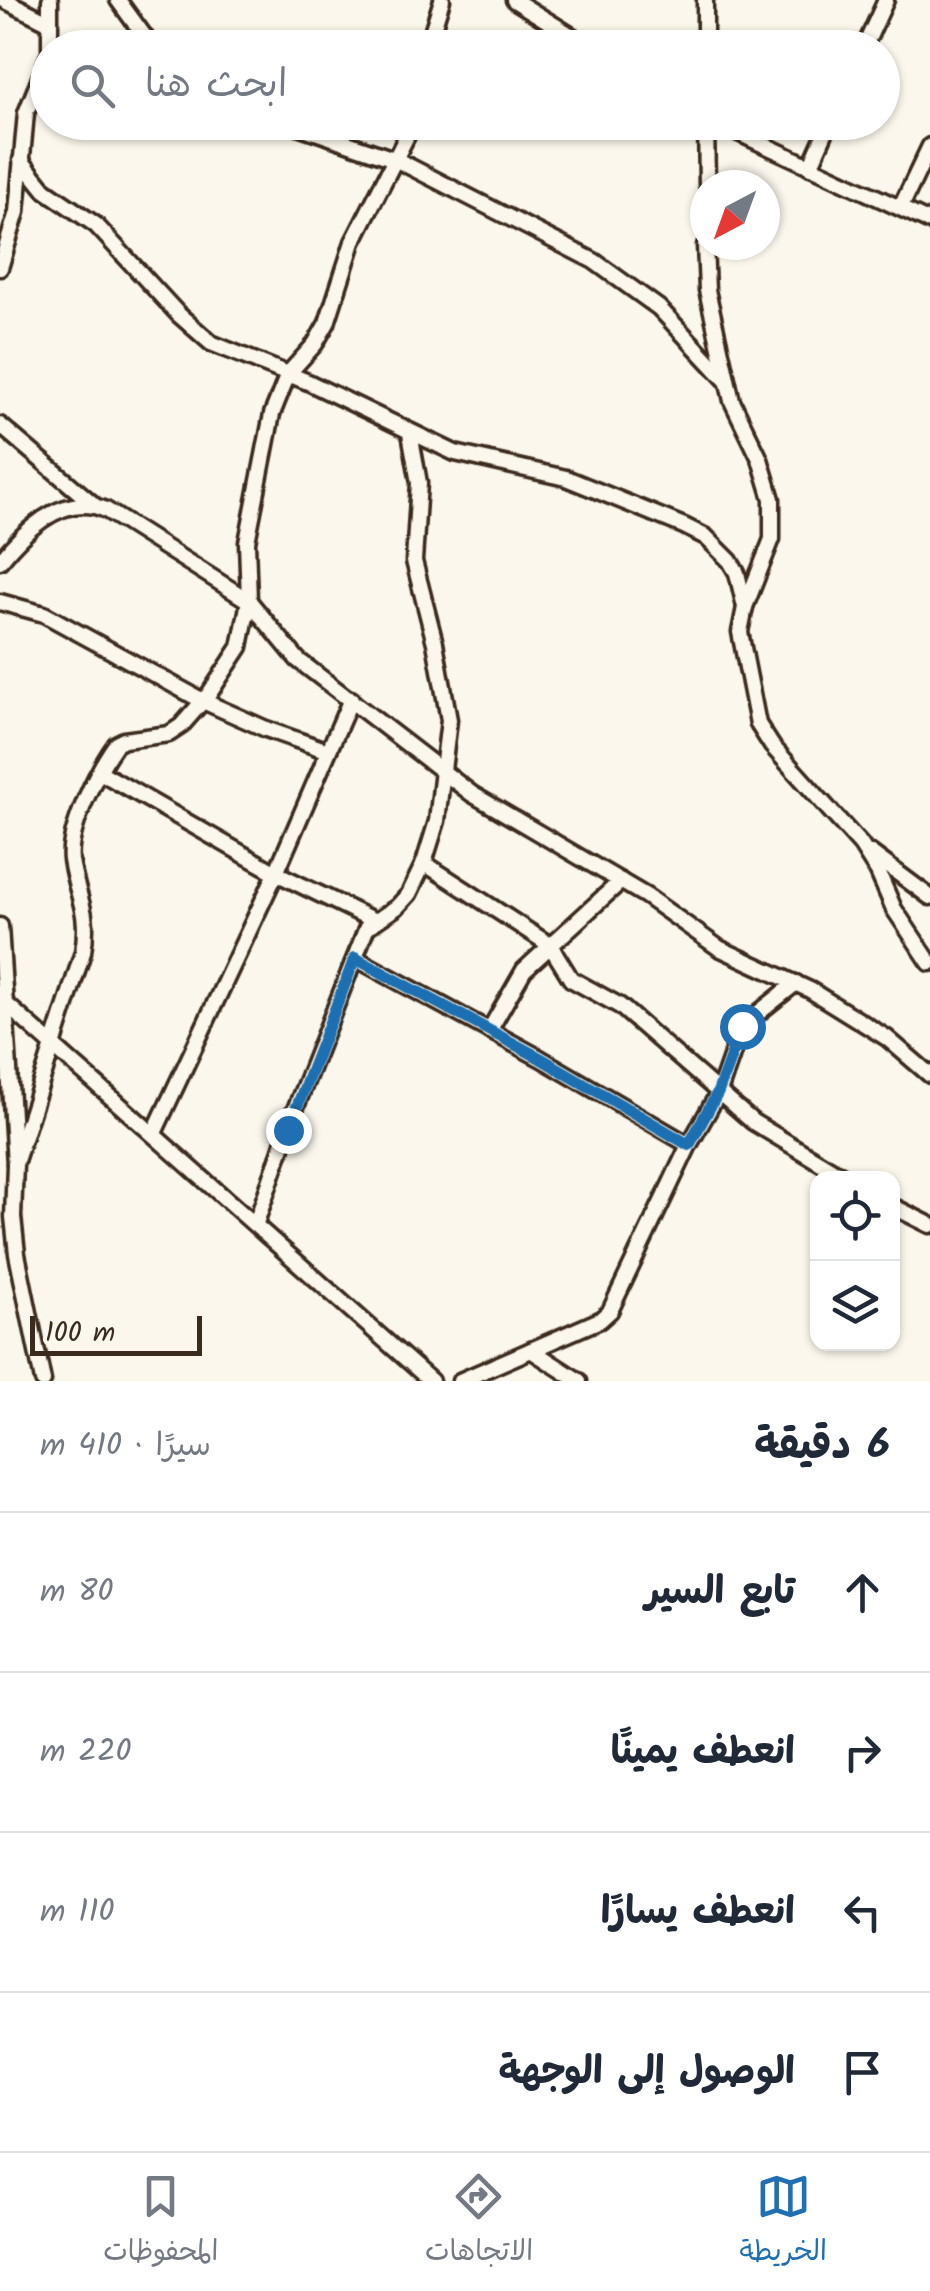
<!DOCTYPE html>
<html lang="ar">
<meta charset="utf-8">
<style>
body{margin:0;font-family:Kalam,"Playpen Sans Arabic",sans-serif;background:#f2f2f3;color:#1f2937;direction:rtl}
.controls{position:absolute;right:30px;bottom:30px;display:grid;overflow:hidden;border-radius:20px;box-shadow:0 2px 8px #0004}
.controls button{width:90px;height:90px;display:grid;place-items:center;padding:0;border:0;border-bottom:2px solid #e0e1e3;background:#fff;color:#1f2937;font:50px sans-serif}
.compass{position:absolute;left:690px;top:170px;width:90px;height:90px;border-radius:50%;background:#fff;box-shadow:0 2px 8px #0004;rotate:221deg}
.scale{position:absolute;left:30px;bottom:25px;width:172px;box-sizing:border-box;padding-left:10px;border:5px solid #3b2a1e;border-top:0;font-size:28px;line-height:35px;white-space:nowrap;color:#3b2a1e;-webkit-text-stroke:8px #fbf7ec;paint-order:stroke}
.stop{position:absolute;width:30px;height:30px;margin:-22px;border:8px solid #1f6fb2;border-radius:50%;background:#fff}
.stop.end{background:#1f6fb2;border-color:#fff;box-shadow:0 2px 10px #0008}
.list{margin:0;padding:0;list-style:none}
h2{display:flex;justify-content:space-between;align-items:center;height:130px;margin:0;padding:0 40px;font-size:42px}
h2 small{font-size:32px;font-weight:400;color:#747a83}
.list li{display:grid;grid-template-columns:65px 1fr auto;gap:30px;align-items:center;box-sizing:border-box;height:160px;padding:0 40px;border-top:2px solid #e0e1e3}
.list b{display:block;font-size:38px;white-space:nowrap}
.list em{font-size:32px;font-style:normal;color:#747a83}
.icon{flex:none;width:55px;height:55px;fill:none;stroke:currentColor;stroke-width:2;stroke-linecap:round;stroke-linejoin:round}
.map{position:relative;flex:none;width:930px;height:1381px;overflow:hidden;direction:ltr}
.search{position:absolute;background:#fff;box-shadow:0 2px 8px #0004;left:30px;right:30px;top:30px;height:110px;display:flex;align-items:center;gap:25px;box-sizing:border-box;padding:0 35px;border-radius:55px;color:#747a83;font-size:38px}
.sheet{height:770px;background:#fff}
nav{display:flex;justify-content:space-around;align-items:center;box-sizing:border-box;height:140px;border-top:2px solid #e0e1e3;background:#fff;font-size:28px;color:#747a83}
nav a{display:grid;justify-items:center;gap:5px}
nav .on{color:#1f6fb2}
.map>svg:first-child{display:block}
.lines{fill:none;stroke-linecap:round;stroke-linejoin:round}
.street-casing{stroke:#3b2a1e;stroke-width:21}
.street{stroke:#fbf7ec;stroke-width:14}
.route{stroke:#1f6fb2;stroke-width:12}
</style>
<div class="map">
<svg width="930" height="1381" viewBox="0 0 930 1381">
<rect width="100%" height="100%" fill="#fbf7ec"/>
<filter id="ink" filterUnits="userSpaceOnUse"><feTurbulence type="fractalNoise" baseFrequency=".01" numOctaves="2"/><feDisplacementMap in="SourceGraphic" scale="20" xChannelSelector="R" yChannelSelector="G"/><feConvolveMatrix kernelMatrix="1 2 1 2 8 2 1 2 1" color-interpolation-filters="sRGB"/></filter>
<g filter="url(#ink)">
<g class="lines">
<defs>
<g id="street">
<path d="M4,0L50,23"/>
<path d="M50,0V48"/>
<path d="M118,0L153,48"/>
<path d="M514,0L591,48"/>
<path d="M427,48L442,0"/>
<path d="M705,48V0"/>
<path d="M864,48L886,0"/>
<path d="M286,122L397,160L594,261L659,308L726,380"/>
<path d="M706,122L707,185"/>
<path d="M715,122L930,222"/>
<path d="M21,160L45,190L96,225L178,314L211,343L308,382L455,453L566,478L684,526L706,537L730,561L737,573L745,607"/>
<path d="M810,167L830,122"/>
<path d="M901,207L930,146"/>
<path d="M705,245L707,290L732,401L760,459L772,499V539L745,607L740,632L758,724L772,746L861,845L878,872L894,909L930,963"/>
<path d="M0,268L17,212L26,113L48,58"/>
<path d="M0,425L93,504"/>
<path d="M0,561C24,531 64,491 106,510L249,601L298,660L472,794L646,896L719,948L810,990L887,1038L930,1075"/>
<path d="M0,602L44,614L203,701L266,729L328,751"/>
<path d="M100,772L276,873L373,920"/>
<path d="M871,853L930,897"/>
<path d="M424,863L550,945L571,979L620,1006L753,1122L846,1178"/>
<path d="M0,926L15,1164L13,1217L17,1254L43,1381"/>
<path d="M355,958L540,1058L689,1145"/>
<path d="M6,1004L431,1381"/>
<path d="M489,1031L524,970L621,881"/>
<path d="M154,1133L276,873L351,699"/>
<path d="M15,1164L83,952C90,910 77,898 71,860C67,830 98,769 116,744L124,740L169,734L181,726L209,694L240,647L249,601L247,542L272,414L288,374L315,344L327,323L353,242L414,122"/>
<path d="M892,1206L930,1225"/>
<path d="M256,1223L294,1112L367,927L397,907L409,894L424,863L437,821L449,720L435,643L414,561L419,483L410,433"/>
<path d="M531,1350L579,1381"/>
<path d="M460,1381L600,1320L610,1311L689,1145L719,1092L742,1026L796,983"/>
</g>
</defs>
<use href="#street" class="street-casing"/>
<use href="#street" class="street"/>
</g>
</g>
<g class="lines" filter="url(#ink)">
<path class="route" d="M288,1130L355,958L540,1058L689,1145L718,1092L742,1026"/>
</g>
</svg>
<div class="controls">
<button><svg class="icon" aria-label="locate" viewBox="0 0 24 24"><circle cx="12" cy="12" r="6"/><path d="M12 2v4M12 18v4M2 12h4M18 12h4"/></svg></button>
<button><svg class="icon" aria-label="layers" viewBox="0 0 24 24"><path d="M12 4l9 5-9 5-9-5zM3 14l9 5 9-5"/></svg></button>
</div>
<svg class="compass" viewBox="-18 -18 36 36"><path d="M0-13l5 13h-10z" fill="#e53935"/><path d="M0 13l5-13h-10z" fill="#747a83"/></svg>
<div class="scale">100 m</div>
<div class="stop" style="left:742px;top:1026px"></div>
<div class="stop end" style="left:288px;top:1130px"></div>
<div class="search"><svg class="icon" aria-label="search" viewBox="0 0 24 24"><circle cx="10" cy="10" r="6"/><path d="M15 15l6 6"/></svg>ابحث هنا</div>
</div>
<section class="sheet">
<h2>6 دقيقة<small>سيرًا · 410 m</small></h2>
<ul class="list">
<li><svg class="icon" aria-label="ahead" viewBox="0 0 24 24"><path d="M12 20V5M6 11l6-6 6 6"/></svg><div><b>تابع السير</b></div><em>80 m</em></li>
<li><svg class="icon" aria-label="right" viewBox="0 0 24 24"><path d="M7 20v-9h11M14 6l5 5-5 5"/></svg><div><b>انعطف يمينًا</b></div><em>220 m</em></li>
<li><svg class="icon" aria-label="left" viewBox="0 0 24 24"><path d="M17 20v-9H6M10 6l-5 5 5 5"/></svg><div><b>انعطف يسارًا</b></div><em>110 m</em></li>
<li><svg class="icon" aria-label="arrive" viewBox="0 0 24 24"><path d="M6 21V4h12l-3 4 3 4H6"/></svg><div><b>الوصول إلى الوجهة</b></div></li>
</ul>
</section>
<nav>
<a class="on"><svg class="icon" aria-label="map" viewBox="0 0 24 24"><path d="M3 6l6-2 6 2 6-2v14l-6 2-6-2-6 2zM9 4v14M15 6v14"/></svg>الخريطة</a>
<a><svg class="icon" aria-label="directions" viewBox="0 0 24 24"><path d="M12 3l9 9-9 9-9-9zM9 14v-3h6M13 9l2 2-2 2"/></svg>الاتجاهات</a>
<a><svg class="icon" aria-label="saved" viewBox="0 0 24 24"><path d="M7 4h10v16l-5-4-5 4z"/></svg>المحفوظات</a>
</nav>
